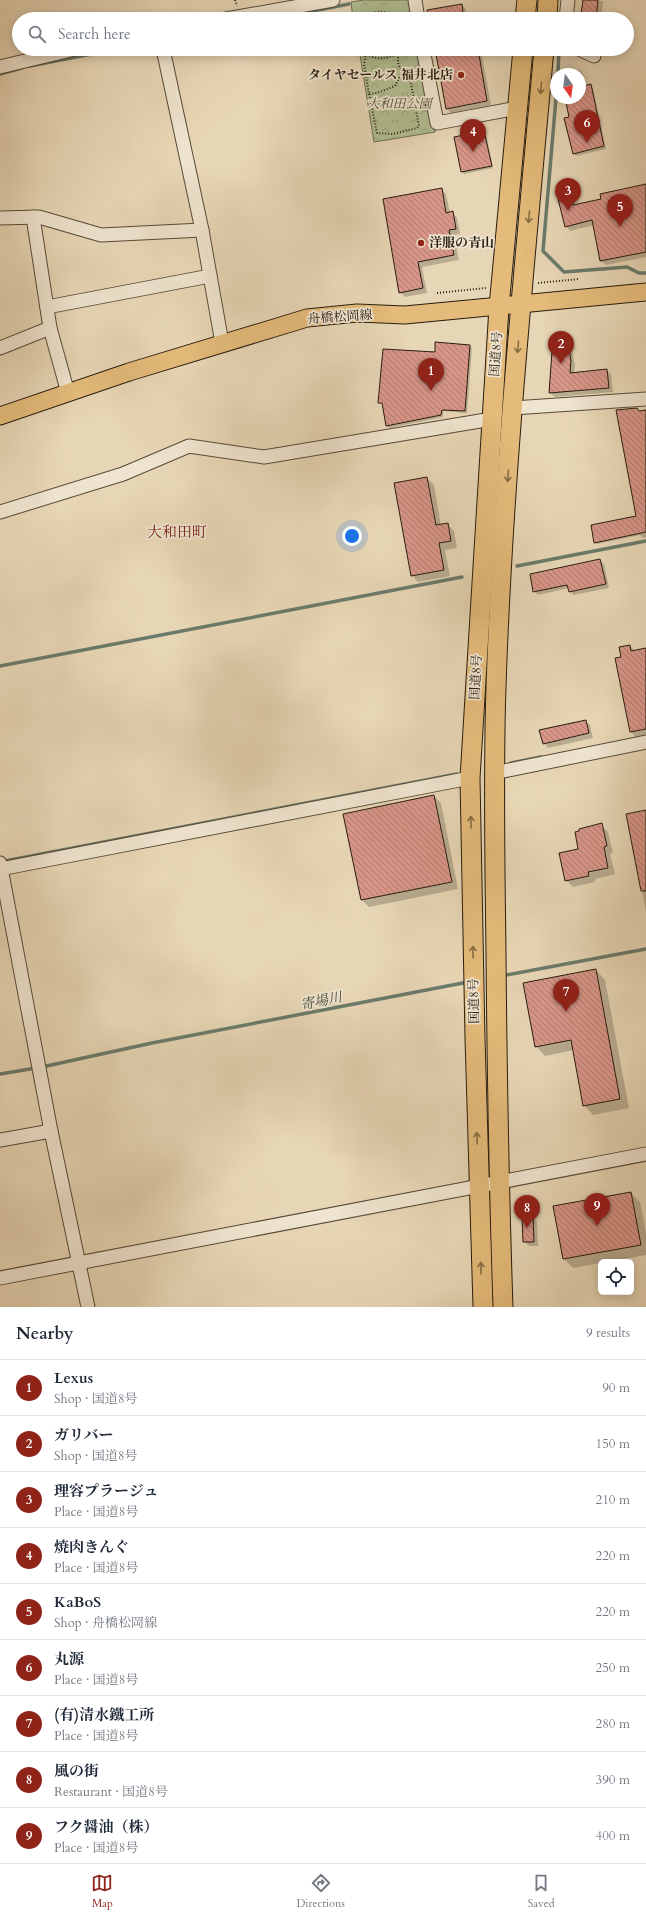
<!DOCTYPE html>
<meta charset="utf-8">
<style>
body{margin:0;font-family:Cardo,"Noto Serif JP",serif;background:#f6f6f7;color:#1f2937}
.controls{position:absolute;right:12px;bottom:12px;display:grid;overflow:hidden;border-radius:6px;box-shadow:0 2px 10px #0003}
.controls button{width:36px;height:36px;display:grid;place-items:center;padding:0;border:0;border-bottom:1px solid #e0e1e3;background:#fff;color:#1f2937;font:20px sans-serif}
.compass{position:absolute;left:550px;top:68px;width:36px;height:36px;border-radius:50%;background:#fff;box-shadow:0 2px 10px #0003;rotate:166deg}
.you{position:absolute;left:352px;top:536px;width:14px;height:14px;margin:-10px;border:3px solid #fff;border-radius:50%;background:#1a73e8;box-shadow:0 0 0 6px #1a73e833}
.badge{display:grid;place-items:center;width:26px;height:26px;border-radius:50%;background:#8f2418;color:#fff;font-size:13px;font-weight:700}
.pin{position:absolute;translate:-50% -33px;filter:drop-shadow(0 1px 2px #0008)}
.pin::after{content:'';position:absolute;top:21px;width:14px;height:12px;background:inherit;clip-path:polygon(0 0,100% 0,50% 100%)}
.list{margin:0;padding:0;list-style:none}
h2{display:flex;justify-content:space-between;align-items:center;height:52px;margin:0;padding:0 16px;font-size:17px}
h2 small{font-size:13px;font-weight:400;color:#747a83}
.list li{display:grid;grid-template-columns:26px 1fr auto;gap:12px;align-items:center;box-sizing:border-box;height:56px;padding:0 16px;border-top:1px solid #e0e1e3}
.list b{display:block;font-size:15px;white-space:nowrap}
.list p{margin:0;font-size:13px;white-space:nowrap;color:#747a83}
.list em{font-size:13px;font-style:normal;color:#747a83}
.icon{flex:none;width:22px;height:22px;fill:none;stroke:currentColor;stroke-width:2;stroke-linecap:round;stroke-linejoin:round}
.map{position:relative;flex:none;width:646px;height:1307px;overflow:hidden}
.search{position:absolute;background:#fff;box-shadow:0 2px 10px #0003;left:12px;right:12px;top:12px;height:44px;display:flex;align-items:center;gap:10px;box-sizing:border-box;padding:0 14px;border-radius:22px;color:#747a83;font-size:15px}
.sheet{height:556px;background:#fff}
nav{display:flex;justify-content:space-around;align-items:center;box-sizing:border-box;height:56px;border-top:1px solid #e0e1e3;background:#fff;font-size:11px;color:#747a83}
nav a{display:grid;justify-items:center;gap:2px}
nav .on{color:#8f2418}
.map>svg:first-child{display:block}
.park{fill:url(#park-crowns);stroke:#6c6d50}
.shadow{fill:#0003}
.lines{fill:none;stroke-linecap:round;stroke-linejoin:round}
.stream{stroke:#6a7b6b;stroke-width:3.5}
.building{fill:url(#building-back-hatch);stroke:#271c0f}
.minor-casing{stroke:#574a38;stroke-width:15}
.major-casing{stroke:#271c0f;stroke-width:19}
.highway-casing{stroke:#271c0f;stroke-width:21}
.path{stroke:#271c0f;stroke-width:2;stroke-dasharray:1 2;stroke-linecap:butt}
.minor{stroke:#efe4cf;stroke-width:13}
.major{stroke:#e4bb7a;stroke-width:17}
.highway{stroke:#e4bb7a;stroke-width:19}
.oneway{stroke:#866c44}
.poi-dot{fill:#8f2418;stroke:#efe4cf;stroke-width:1.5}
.labels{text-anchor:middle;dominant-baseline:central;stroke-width:3.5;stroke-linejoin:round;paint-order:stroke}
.poi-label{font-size:13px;font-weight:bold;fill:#271c0f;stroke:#efe4cf;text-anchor:end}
.park-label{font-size:13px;font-style:italic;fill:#504d36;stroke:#efe4cf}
.street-label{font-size:13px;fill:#271c0f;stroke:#efe4cf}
.water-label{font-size:14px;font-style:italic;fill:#494b3d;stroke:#efe4cf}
.quarter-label{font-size:15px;fill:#7a1f14;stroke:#efe4cf}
</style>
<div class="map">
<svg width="646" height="1307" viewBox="0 0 646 1307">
<defs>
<pattern id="park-crowns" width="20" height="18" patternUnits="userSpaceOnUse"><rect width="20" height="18" fill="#b1be91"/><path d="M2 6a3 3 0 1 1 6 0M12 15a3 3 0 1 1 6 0" fill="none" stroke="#98a37c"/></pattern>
<pattern id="building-back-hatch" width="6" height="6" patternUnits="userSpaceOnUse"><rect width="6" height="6" fill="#d89688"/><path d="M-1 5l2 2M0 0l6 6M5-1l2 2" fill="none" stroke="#af7a6e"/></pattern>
</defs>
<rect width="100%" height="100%" fill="#e7d6b5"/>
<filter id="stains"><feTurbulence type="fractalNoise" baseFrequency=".005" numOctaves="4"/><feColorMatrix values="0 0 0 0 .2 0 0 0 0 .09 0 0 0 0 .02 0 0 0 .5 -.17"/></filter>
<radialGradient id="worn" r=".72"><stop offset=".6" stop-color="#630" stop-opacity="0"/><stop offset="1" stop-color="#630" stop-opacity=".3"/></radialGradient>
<g class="park">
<path d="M364,0H410L415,19H353L351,2Z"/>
<path d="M359,49H420L435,132L374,142Z"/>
</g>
<g class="shadow">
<path d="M584,0L603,1L601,19H586L582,14Z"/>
<path d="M461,5L466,9L468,19H430Z"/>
<path d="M436,49L481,50L491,105L451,113L446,108Z"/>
<path d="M580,71L583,74L585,86L590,85L593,88L606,149L576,156L574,154L570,118L566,98H580V74H566Z"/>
<path d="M484,132L486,134L493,168L464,174L462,172Z"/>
<path d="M646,186V257L606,265L601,261L594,225L570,231L566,226L570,197L576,205L602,200Z"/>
<path d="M441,189L446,194L450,213L452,212L457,218L460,234L454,235L459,260L422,267L427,293L405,297L400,292Z"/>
<path d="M561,336L572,351L575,365L574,374L606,370L611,374L613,392L555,397L550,393Z"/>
<path d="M436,343L470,346L472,348L467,413L443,411V417L389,428L387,426L383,405L379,402L436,353Z"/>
<path d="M646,411V537L643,538L640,535L597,544L595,542L637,516L640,412Z"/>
<path d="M427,478L434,485L441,526L447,524L454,531L457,548L445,550L450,576L418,582L412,575Z"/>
<path d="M600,560L604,564L609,588L573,595L569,588L538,595L534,591Z"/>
<path d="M630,646L635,651L646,649V737L638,739L631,732L616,659L622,657Z"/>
<path d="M585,721L590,725L593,738L548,748L544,743Z"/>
<path d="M434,796L441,803L458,889L369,907L362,900L345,814Z"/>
<path d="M646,811V911L627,814Z"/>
<path d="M601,825L608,832L613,853L610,854L615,874L595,879V882L573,887L566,880L579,850Z"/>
<path d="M596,970L605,980L629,1108L593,1115L584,1105L574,1050L545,1056L536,1046Z"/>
<path d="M631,1193L640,1202L646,1232V1255L573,1268L564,1259Z"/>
<path d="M533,1217L537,1222L538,1246H529L524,1241Z"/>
</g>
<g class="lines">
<g class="stream">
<path d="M272,19L349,4"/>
<path d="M30,66L117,49"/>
<path d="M0,74L22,68"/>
<path d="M558,74L559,49"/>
<path d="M556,98L543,251L564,272L627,267L639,273H646"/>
<path d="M517,566L646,541"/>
<path d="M0,666L462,577"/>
<path d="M511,763L541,757"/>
<path d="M5,861L457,774"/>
<path d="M501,976L646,949"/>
<path d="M42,1067L152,1043L468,982"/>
<path d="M0,1074L36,1068"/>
</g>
</g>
<g class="building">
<path d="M583,0H598L596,19H585L586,15L581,14Z"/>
<path d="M462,4L464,19H429L427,10Z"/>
<path d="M435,49H478L487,101L446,109Z"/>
<path d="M591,84L604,146L573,154L564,118L569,117L565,98H580V87Z"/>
<path d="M484,131L492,166L461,172L454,137Z"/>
<path d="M646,184V252L600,261L592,220L565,227L558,199L571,196L573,205L601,199L600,194Z"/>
<path d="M442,188L446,213L453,211L456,229L449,230L454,255L418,262L423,288L399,293L383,199Z"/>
<path d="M561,335L568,346L571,360L570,373L607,369L609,388L549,393L553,337Z"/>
<path d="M435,342L470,345L465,411L442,410L441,415L386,426L382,403H378L383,349L435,352Z"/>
<path d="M637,408L639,411L646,410V532L594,543L591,525L636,516L616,410Z"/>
<path d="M427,477L436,525L448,523L451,541L439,543L444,570L411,576L394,483Z"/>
<path d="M600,559L606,584L569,592L567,585L533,592L530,574Z"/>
<path d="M630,645L631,651L646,648V729L630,732L615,658L621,657L619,647Z"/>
<path d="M586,720L589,733L543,744L539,730Z"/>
<path d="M434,795L452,882L361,900L343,814Z"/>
<path d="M646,810V891H641L626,814Z"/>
<path d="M602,823L607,846L604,847L608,868L588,872L589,876L565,881L559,853L578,849L575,832L579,831V829Z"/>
<path d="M596,969L620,1099L583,1106L571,1040L535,1047L523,983Z"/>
<path d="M631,1192L641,1245L563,1259L553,1206Z"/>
<path d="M533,1216L534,1242H523L522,1217Z"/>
</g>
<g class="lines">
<defs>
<g id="minor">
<path d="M415,0L418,19"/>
<path d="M226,19L333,0"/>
<path d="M566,19L568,0"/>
<path d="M163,49L202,230L222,343"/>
<path d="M423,49L437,123L517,108"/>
<path d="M579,49L594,56"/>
<path d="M0,67L75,49"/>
<path d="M33,217L50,328L68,393"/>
<path d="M0,218L39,217L101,235L202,230"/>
<path d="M47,307L210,276"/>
<path d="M0,348L50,328"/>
<path d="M513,408L646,399"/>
<path d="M0,512L123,474L189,446L264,457L492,419"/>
<path d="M494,773L646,742"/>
<path d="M0,863L51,1131L88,1307"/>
<path d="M0,869L470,778"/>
<path d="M0,1140L51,1131"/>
<path d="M0,1278L646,1154"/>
</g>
<path id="major" d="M0,416L129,372L307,318L357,313L405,315L646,292"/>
<g id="highway">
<path d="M525,19L527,0"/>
<path d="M547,19L548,0"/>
<path d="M483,1307L475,1038L470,778L499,307L523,49"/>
<path d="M503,1307C499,1189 497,1071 496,953C495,864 493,775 496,687C503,474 525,261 544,49"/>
</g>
</defs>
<use href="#minor" class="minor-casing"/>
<use href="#major" class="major-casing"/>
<use href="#highway" class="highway-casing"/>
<g class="path">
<path d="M235,0L237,6"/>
<path d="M365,19C375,7 390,12 400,19"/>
<path d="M363,49C372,62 385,59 398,54"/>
<path d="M402,49C392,61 402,77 416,81"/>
<path d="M366,53L364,64L369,94L377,93L395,86L402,72"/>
<path d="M369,94L377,133L393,134L417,128L419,126L410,79"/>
<path d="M538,283L579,279"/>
<path d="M437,293L486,288"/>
</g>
<use href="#minor" class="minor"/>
<use href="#major" class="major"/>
<use href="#highway" class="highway"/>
</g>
<defs><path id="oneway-shaft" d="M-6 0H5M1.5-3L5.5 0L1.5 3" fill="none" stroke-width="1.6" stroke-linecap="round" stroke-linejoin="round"/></defs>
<g class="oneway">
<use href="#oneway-shaft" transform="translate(541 88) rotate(95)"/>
<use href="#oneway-shaft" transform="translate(529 217) rotate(95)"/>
<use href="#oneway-shaft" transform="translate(518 347) rotate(95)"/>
<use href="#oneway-shaft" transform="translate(508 476) rotate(94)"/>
<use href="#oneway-shaft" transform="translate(471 822) rotate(-91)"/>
<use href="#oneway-shaft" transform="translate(473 952) rotate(-91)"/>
<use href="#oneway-shaft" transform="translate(477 1138) rotate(-92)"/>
<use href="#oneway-shaft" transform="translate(481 1268) rotate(-92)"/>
</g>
<g class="poi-dot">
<circle cx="461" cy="75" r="4"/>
<circle cx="421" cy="243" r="4"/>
</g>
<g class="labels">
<g class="poi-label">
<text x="453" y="75">タイヤセールス 福井北店</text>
<text x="429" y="243" text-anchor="start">洋服の青山</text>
</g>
<g class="park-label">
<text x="399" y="104">大和田公園</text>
</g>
<g class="street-label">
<text transform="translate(340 317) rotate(-4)">舟橋松岡線</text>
<text transform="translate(496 354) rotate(-86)">国道8号</text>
<text transform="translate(476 677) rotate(-87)">国道8号</text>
<text transform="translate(474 1001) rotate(-91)">国道8号</text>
</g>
<g class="water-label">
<text transform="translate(321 1001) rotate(-11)">寄場川</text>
</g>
<g class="quarter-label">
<text x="177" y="532">大和田町</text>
</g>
</g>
<rect width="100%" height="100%" filter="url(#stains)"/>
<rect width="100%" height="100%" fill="url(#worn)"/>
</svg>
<div class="controls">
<button><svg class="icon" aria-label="locate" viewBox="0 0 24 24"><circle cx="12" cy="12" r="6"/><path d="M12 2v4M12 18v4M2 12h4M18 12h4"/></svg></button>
</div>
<svg class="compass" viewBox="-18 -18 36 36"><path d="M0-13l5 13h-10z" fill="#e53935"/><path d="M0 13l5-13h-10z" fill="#747a83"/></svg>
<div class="you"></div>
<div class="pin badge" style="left:431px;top:391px">1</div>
<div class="pin badge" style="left:561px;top:364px">2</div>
<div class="pin badge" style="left:568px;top:211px">3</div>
<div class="pin badge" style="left:473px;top:152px">4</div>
<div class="pin badge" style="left:620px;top:227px">5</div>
<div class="pin badge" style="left:587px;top:143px">6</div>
<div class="pin badge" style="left:566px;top:1012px">7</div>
<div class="pin badge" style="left:527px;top:1228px">8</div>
<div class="pin badge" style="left:597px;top:1226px">9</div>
<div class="search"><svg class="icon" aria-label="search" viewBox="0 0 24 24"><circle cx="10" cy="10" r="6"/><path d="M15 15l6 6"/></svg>Search here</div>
</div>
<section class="sheet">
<h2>Nearby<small>9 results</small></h2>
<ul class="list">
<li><span class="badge">1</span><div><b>Lexus</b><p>Shop · 国道8号</p></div><em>90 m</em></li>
<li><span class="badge">2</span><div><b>ガリバー</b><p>Shop · 国道8号</p></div><em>150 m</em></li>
<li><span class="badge">3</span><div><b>理容プラージュ</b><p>Place · 国道8号</p></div><em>210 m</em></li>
<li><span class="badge">4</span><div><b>焼肉きんぐ</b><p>Place · 国道8号</p></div><em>220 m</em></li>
<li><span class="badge">5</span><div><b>KaBoS</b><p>Shop · 舟橋松岡線</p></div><em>220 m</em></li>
<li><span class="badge">6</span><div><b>丸源</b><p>Place · 国道8号</p></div><em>250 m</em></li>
<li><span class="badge">7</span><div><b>(有)清水鐵工所</b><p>Place · 国道8号</p></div><em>280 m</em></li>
<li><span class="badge">8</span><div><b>風の街</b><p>Restaurant · 国道8号</p></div><em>390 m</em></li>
<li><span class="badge">9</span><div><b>フク醤油（株）</b><p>Place · 国道8号</p></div><em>400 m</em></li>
</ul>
</section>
<nav>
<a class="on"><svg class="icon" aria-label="map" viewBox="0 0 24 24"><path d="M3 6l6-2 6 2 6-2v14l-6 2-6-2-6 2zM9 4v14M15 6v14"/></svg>Map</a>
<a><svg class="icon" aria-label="directions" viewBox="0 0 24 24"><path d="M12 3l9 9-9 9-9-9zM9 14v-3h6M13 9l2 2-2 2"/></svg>Directions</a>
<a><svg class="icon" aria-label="saved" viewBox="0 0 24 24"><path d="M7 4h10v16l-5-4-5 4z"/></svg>Saved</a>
</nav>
